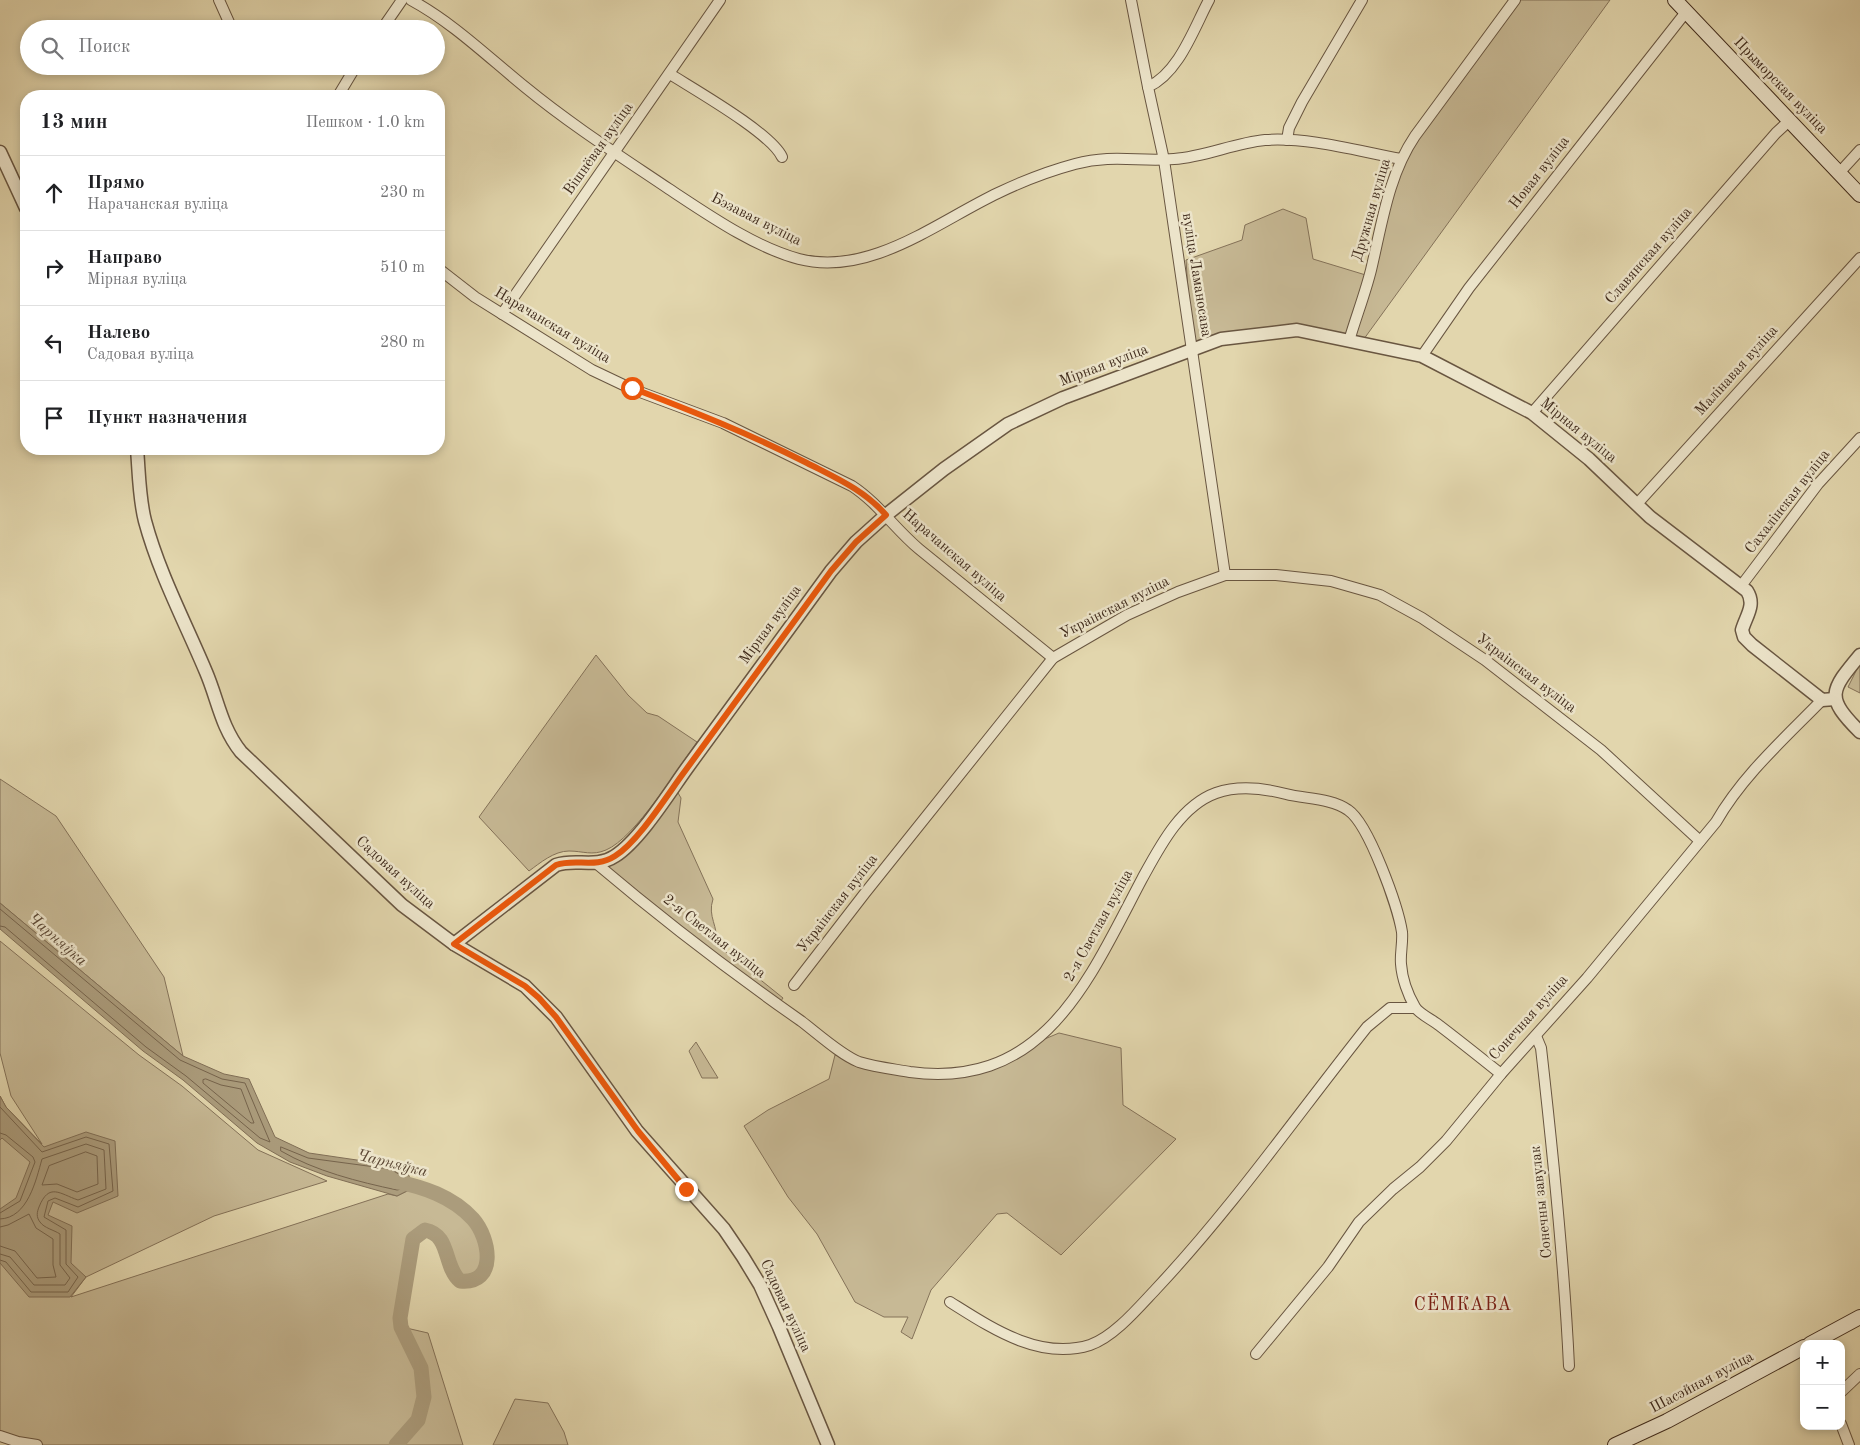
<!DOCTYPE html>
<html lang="ru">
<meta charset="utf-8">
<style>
body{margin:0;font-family:"Old Standard TT",serif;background:#f2f2f2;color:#202124}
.controls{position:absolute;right:15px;bottom:15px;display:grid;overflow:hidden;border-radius:10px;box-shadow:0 2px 8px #0003}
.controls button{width:45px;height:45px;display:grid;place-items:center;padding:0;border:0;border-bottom:1px solid #e0e0e0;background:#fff;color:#202124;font:25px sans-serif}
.stop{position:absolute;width:15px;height:15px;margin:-11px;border:4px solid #ea580c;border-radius:50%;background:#fff}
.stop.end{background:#ea580c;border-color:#fff;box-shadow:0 1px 5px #0008}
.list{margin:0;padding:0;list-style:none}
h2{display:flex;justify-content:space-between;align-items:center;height:65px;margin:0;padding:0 20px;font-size:21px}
h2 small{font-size:16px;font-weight:400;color:#757577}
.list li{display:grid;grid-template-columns:32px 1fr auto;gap:15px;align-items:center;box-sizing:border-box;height:75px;padding:0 20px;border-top:1px solid #e0e0e0}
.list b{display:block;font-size:19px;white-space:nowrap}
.list p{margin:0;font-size:16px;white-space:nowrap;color:#757577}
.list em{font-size:16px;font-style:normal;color:#757577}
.icon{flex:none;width:28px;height:28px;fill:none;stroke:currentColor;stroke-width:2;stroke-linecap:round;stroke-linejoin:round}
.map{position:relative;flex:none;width:1860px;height:1445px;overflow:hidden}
.search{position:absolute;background:#fff;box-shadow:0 2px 8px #0003;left:20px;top:20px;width:425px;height:55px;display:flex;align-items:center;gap:12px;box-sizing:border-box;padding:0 18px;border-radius:28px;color:#757577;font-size:19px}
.panel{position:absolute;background:#fff;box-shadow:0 2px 8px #0003;left:20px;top:90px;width:425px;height:365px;border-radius:20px}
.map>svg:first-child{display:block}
.green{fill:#c7b995;stroke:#847259}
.water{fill:#ab9c7c;stroke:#816f56}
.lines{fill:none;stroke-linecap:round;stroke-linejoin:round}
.shore{stroke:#76644c;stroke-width:1}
.river{stroke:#ab9c7c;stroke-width:15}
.minor-casing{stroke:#695641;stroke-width:12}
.tertiary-casing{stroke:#695641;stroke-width:15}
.secondary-casing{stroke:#412c1d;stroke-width:16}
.minor{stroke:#ece4ca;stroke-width:10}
.tertiary{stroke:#ece4ca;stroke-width:12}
.secondary{stroke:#ece4ca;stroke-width:14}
.route{stroke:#ea580c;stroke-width:6}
.labels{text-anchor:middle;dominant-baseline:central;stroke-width:5;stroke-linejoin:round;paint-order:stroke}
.street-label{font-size:15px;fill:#412c1d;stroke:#ece4ca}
.water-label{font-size:16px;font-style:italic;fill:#5c4835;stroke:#ece4ca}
.quarter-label{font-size:18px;letter-spacing:1px;fill:#7a1f14;stroke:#ece4ca}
</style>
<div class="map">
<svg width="1860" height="1445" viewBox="0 0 1860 1445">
<rect width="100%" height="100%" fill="#e2d6ad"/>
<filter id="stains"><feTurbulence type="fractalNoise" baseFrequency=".004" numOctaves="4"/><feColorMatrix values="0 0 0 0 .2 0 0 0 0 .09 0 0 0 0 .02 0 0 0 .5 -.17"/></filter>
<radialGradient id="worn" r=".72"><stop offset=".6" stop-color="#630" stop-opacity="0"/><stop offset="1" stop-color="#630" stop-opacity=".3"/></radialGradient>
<g class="green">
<path d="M1515,0H1610L1361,343L1297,330L1192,350L1186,260L1242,240L1245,225L1283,209L1306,218L1313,259L1369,276L1396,171Z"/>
<path d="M596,655L628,695L647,713L658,716L697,742C678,768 635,838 606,850C592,856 583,851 569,851C554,851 540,863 529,871L479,817Z"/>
<path d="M1860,663V693L1848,687Z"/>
<path d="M0,779L56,816L164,977L183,1056L0,903Z"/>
<path d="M674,786L681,798L678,822L713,899C707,917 719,926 716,944L783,998L778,1005L597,864L608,860Z"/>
<path d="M0,941L139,1055L182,1086L258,1150L327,1181L214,1216L86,1277L71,1297L388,1194L397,1196L409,1190L412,1185C443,1194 493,1218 488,1258C486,1267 482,1276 474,1280C443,1295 453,1237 430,1231C426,1230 423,1230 419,1232C417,1234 413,1238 412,1241C408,1249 410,1261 409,1271C406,1290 398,1306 402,1327L428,1333L463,1445H37L0,1436V1096L6,1107L42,1144L11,1096L0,1053Z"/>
<path d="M1059,1033L1121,1048L1123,1105L1176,1139L1061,1255L1007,1213L997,1214L931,1290L912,1339L901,1332L908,1317H884L855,1302L817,1234L788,1197L744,1126L768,1110L829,1079L835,1055L894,1070L966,1072Z"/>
<path d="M696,1042L718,1078H702L689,1051Z"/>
<path d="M515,1399L548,1403L564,1432L568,1445H493Z"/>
</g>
<g class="water">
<path d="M0,903L183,1056L224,1074L249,1079L275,1137L309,1153L391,1165L408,1173L412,1185L409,1190L397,1196L327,1176L290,1162L257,1143L183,1080L143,1051L0,929Z"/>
<path d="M0,1096L6,1107L44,1147L86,1132L115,1141L118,1196L77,1213L53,1202L48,1215L72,1226L71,1263L86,1277L70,1297H29L0,1263V1209L16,1198L30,1162L2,1138L0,1140Z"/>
</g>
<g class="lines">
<g class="shore">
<path d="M0,909L180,1060L222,1079L245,1083L270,1142L260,1138L186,1076L146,1047L5,927L0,926"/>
<path d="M206,1079L221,1085L241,1089L254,1123H251L203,1083V1080Z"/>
<path d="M0,1107L42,1152L86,1137L109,1144L113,1191L78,1207L55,1198L48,1201L44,1217L66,1230V1264L78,1277L68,1292H31L6,1262L0,1260"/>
<path d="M0,1133L6,1135L33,1157L35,1162L20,1201L0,1213"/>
<path d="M281,1147L308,1158L390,1169L404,1177L407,1184L402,1189L397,1190C359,1182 315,1171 281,1151Z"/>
<path d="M86,1152L97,1156L98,1184L77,1192L57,1184L42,1185L49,1166Z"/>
<path d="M0,1219C28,1218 36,1180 42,1159L86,1144L104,1150L106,1189L78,1200C60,1194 49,1182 39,1207C37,1212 36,1217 40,1222C44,1228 54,1230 60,1234V1265L70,1278L65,1285H34L10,1257L0,1254"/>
<path d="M0,1227L8,1225L29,1214L36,1228L53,1239V1265L56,1277L37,1278L15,1251L0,1246"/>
</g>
<path class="river" d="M394,1181C423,1187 452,1196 473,1219C490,1238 498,1285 460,1281C443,1266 451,1235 425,1230L413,1239L400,1318L401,1327L421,1368L424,1397L418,1420L396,1445"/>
<defs>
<g id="minor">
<path d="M219,0L232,29"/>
<path d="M411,0C452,22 488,57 525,87C570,124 620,156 669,189C707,214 754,247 799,259C870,277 937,222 998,193C1023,181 1049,171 1075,164C1113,154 1138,162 1174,159C1205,157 1234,143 1265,140C1310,137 1357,151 1401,159"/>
<path d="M1131,0L1148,87"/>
<path d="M1209,0C1194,28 1179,73 1148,87L1164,160L1225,575"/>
<path d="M382,29L402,0"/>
<path d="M670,74C695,90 771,133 782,157"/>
<path d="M338,96L356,66"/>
<path d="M1287,140L1289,128L1302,102L1362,0"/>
<path d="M1840,172L1860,150"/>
<path d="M439,269L475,297L592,370L632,389L723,423L852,486C878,503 895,529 919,549L1053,658"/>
<path d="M502,314L720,0"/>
<path d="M1349,341C1356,317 1365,294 1371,270C1382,224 1388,176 1415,136L1515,0"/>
<path d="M1422,356L1469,288L1686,12"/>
<path d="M1532,413L1776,133L1790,120"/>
<path d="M1637,504L1860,258"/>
<path d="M1741,586L1818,484L1860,438"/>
<path d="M597,864C662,919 731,972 801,1021C817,1033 841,1055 859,1062C875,1067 893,1069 910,1072C1045,1090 1089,979 1142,879C1159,848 1180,806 1216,793C1239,785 1263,788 1286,794C1305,799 1331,798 1348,810C1369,824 1398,907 1402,932C1403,943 1400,954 1401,964C1402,978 1408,995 1415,1007C1419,1014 1433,1020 1440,1026C1461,1042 1481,1058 1501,1074"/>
<path d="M794,985L865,893L1053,658L1127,615L1178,592L1225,575H1276L1331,581L1380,595L1422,618L1485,660L1601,750L1700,841"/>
<path d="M1536,1036L1541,1048C1553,1154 1564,1259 1569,1366"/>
<path d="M950,1302C990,1327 1039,1361 1090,1345C1114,1337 1139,1307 1156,1289C1233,1207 1297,1115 1367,1027L1390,1008H1415"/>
<path d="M1256,1354L1328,1267L1359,1222L1393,1189L1420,1167L1446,1141L1501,1074L1587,978L1716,822C1743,775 1785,738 1822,700"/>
<path d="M1841,1392L1860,1374"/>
<path d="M1841,1424L1849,1445"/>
<path d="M0,1436L18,1442L37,1445"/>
</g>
<g id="tertiary">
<path d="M0,152L26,208"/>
<path d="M137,449C139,472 139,498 145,521C159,573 185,622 206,672C218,700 221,727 241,752L402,905L454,944L525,986L556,1017L637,1131L724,1229L743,1257L760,1285L779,1327L828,1445"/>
<path d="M1860,655C1830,691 1825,697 1860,732"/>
<path d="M454,944L556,865C576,858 595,869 615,856C640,840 669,793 687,768C735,702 783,637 831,571L856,542L886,515L944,469L1008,424L1063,398L1221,339L1297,330L1422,356L1532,413L1589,459L1650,517L1747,591C1756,605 1746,616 1742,630L1744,637L1752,645L1822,700L1835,699"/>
</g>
<g id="secondary">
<path d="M1675,0L1860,195"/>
<path d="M1810,1344L1860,1317"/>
<path d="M1615,1445L1667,1421L1804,1347"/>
</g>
</defs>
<use href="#minor" class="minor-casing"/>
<use href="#tertiary" class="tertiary-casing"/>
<use href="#secondary" class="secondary-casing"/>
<use href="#minor" class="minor"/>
<use href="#tertiary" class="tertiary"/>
<use href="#secondary" class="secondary"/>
</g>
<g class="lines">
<path class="route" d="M632,388C692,411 750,434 807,463C836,478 864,490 886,515L856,542L831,571C782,638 734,704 685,771C667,795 639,841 615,856C595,869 576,858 556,865L454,944L525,986L539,998L556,1017L638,1131L686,1189"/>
</g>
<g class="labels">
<g class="street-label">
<text transform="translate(1780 86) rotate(46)">Прыморская вуліца</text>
<text transform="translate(599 149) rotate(-55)">Вішнёвая вуліца</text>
<text transform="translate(1540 173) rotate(-52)">Новая вуліца</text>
<text transform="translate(1372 210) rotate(-74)">Дружная вуліца</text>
<text transform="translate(756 220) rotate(27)">Бэзавая вуліца</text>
<text transform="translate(1649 256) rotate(-49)">Славянская вуліца</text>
<text transform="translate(1196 275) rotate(81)">вуліца Ламаносава</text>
<text transform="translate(552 326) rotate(31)">Нарачанская вуліца</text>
<text transform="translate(1104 366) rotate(-21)">Мірная вуліца</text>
<text transform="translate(1737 371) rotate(-48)">Малінавая вуліца</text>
<text transform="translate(1578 431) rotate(39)">Мірная вуліца</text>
<text transform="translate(1788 502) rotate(-52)">Сахалінская вуліца</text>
<text transform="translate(954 556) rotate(41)">Нарачанская вуліца</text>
<text transform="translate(1115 608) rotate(-27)">Украінская вуліца</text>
<text transform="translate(771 625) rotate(-54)">Мірная вуліца</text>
<text transform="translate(1526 674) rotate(37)">Украінская вуліца</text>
<text transform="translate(395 873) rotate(42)">Садовая вуліца</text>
<text transform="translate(838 904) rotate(-52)">Украінская вуліца</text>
<text transform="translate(1099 926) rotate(-61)">2-я Светлая вуліца</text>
<text transform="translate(714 937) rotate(38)">2-я Светлая вуліца</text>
<text transform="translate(1529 1018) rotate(-48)">Сонечная вуліца</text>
<text transform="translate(1542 1202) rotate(-96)">Сонечны завулак</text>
<text transform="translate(785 1306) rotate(65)">Садовая вуліца</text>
<text transform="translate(1702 1383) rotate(-28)">Шасэйная вуліца</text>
</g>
<g class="water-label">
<text transform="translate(57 940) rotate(41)">Чарняўка</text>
<text transform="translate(392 1164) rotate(14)">Чарняўка</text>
</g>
<g class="quarter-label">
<text x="1463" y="1305">СЁМКАВА</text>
</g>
</g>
<rect width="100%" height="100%" filter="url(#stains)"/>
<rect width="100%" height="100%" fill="url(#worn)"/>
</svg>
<div class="controls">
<button>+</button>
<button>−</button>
</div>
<div class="stop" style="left:632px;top:388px"></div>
<div class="stop end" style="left:686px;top:1189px"></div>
<div class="search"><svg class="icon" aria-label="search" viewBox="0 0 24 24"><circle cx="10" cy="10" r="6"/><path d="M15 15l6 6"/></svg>Поиск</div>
<section class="panel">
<h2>13 мин<small>Пешком · 1.0 km</small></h2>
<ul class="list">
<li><svg class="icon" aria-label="ahead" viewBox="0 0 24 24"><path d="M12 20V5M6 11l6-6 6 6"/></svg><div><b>Прямо</b><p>Нарачанская вуліца</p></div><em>230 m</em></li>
<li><svg class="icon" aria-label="right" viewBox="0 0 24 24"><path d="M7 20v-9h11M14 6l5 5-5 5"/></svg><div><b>Направо</b><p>Мірная вуліца</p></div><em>510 m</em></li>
<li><svg class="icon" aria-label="left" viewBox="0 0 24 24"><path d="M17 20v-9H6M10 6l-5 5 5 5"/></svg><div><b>Налево</b><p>Садовая вуліца</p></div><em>280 m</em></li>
<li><svg class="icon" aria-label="arrive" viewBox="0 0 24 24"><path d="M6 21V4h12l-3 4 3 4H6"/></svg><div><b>Пункт назначения</b></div></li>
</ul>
</section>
</div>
